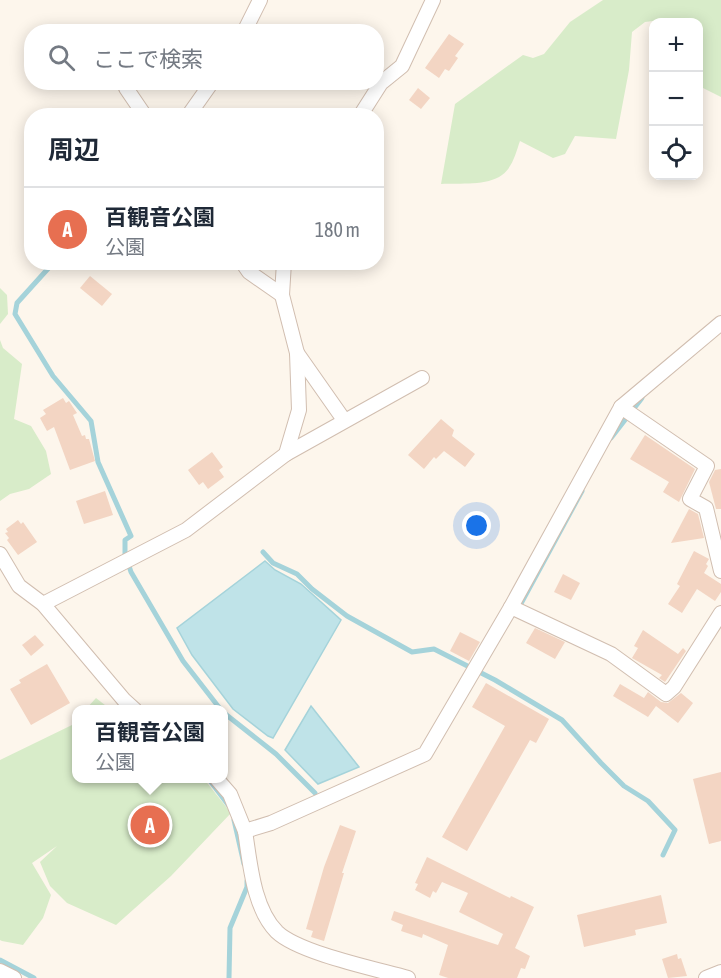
<!DOCTYPE html>
<html lang="ja">
<meta charset="utf-8">
<style>
body{margin:0;font-family:"Asap Condensed","Noto Sans JP",sans-serif;background:#f2f2f3;color:#1f2937}
.controls{position:absolute;right:18px;top:18px;display:grid;overflow:hidden;border-radius:12px;box-shadow:0 3px 15px #0003}
.controls button{width:54px;height:54px;display:grid;place-items:center;padding:0;border:0;border-bottom:2px solid #e0e1e3;background:#fff;color:#1f2937;font:30px sans-serif}
.you{position:absolute;left:477px;top:526px;width:21px;height:21px;margin:-15px;border:4px solid #fff;border-radius:50%;background:#1a73e8;box-shadow:0 0 0 9px #1a73e833}
.badge{display:grid;place-items:center;width:39px;height:39px;border-radius:50%;background:#e76f51;color:#fff;font-size:20px;font-weight:700}
.pin{position:absolute;translate:-50% -50%;border:3px solid #fff;box-shadow:0 2px 6px #0006}
.popup{position:absolute;left:72px;top:705px;width:156px;height:78px;box-sizing:border-box;display:grid;place-content:center;border-radius:12px;background:#fff;filter:drop-shadow(0 2px 4px #0005);font-size:20px;white-space:nowrap;color:#747a83}
.popup b{font-size:22px;color:#1f2937}
.popup::after{content:'';position:absolute;left:50%;top:100%;margin-left:-12px;border:12px solid transparent;border-top-color:#fff}
.list{margin:0;padding:0;list-style:none}
h2{display:flex;justify-content:space-between;align-items:center;height:78px;margin:0;padding:0 24px;font-size:26px}
h2 small{font-size:20px;font-weight:400;color:#747a83}
.list li{display:grid;grid-template-columns:39px 1fr auto;gap:18px;align-items:center;box-sizing:border-box;height:84px;padding:0 24px;border-top:2px solid #e0e1e3}
.list b{display:block;font-size:22px;white-space:nowrap}
.list p{margin:0;font-size:20px;white-space:nowrap;color:#747a83}
.list em{font-size:20px;font-style:normal;color:#747a83}
.icon{flex:none;width:33px;height:33px;fill:none;stroke:currentColor;stroke-width:2;stroke-linecap:round;stroke-linejoin:round}
.map{position:relative;flex:none;width:721px;height:978px;overflow:hidden}
.search{position:absolute;background:#fff;box-shadow:0 3px 15px #0003;left:24px;top:24px;width:360px;height:66px;display:flex;align-items:center;gap:15px;box-sizing:border-box;padding:0 21px;border-radius:24px;color:#747a83;font-size:22px}
.panel{position:absolute;background:#fff;box-shadow:0 3px 15px #0003;left:24px;top:108px;width:360px;height:162px;border-radius:24px}
.map>svg:first-child{display:block}
.green{fill:#d8ecc9}
.water{fill:#bfe3e8;stroke:#a5d3da;stroke-width:1.5}
.lines{fill:none;stroke-linecap:round;stroke-linejoin:round}
.stream{stroke:#a5d3da;stroke-width:5}
.building{fill:#f3d5c3}
.minor-casing{stroke:#d1beb0;stroke-width:16}
.minor{stroke:#fff;stroke-width:14}
</style>
<div class="map">
<svg width="721" height="978" viewBox="0 0 721 978">
<rect width="100%" height="100%" fill="#fdf6ec"/>
<g class="green">
<path d="M603,0H721V97L699,86L698,22H677L676,18L645,22L632,32L629,70L616,139L575,136L565,154L553,158L520,141C516,152 513,167 502,175C487,186 460,183 441,184L455,104L523,55L533,58L544,54L570,22Z"/>
<path d="M0,288L7,295L8,314L0,324Z"/>
<path d="M0,340L3,348L22,364L14,419L31,426L46,451L51,474L29,489L10,494L0,501Z"/>
<path d="M96,698L110,709H86Z"/>
<path d="M76,720V778L204,779L231,813L171,876L116,925L67,903L50,886L40,862L57,846L32,863L51,895L43,918L23,945L2,941L0,940V760L72,725Z"/>
</g>
<g class="water">
<path d="M265,561L275,570L301,584L341,620L273,738L268,736L233,709L192,655L177,628Z"/>
<path d="M311,706L359,767L318,784L285,750Z"/>
</g>
<g class="lines">
<g class="stream">
<path d="M54,262L17,303L15,314L53,376L91,421L98,462L131,536L125,540V554L131,572L183,661L221,710"/>
<path d="M611,438L642,398"/>
<path d="M263,552L273,563L297,574L312,589L347,616L412,652L434,649L495,680L562,720L601,763L624,786L648,801L675,830L663,855"/>
<path d="M518,609L582,491"/>
<path d="M224,713L276,754L315,793"/>
<path d="M208,778L229,806"/>
<path d="M234,820L244,864"/>
<path d="M0,960L34,978"/>
<path d="M229,978L230,928L247,887V881"/>
</g>
</g>
<g class="building">
<path d="M449,34L464,44L455,56L458,58L449,71L445,69L439,78L425,68Z"/>
<path d="M418,88L430,98L421,109L409,100Z"/>
<path d="M90,276L112,294L102,306L80,288Z"/>
<path d="M63,398L66,403L69,401L77,413L73,415L82,436L85,435L86,439H89L95,461L70,470L54,427L47,431L40,418L46,414L43,410Z"/>
<path d="M441,419L454,430L452,436L475,454L465,467L444,451L436,459L434,457L424,469L408,455Z"/>
<path d="M645,435L695,469L679,502L663,492L669,482L630,459Z"/>
<path d="M212,452L223,467L219,470L224,477L208,489L203,482L199,485L188,470Z"/>
<path d="M721,469V509H716L709,482L715,470Z"/>
<path d="M105,491L113,515L84,524L76,501Z"/>
<path d="M689,509L698,514L704,538L671,543Z"/>
<path d="M18,520L21,524L23,522L37,542L18,555L7,540L9,538L5,533L8,532L6,529Z"/>
<path d="M694,551L709,559L706,564L708,566L704,573L721,584V592L715,601L697,589L682,613L668,604L680,586L677,584Z"/>
<path d="M563,574L580,583L571,600L554,592Z"/>
<path d="M535,628L565,642L555,659L526,643Z"/>
<path d="M643,630L678,654L683,648L686,651L665,682L659,678L662,675L632,658L638,648L634,646Z"/>
<path d="M460,632L480,642L469,661L450,651Z"/>
<path d="M35,635L44,645L31,656L22,645Z"/>
<path d="M47,664L70,703L31,725L10,689L21,683L19,680Z"/>
<path d="M486,683L549,719L536,743L530,740L467,851L442,837L505,726L472,707Z"/>
<path d="M620,684L644,698L648,692L661,702L668,703L681,693L693,703L678,723L656,706L648,717L613,696Z"/>
<path d="M721,772V841L709,844L693,779Z"/>
<path d="M340,825L356,831L342,873H344L324,941L311,937L313,931L306,929L324,867Z"/>
<path d="M427,857L510,898L511,896L534,907L515,948L530,956L525,969L521,968L517,978H448L439,975L448,945L423,934L422,938L401,931L403,925L391,920L394,911L498,945L503,934L459,912L468,893L442,882L436,893L433,891L430,898L415,890L418,884L415,883Z"/>
<path d="M661,895L667,923L635,930L636,935L584,947L577,915Z"/>
<path d="M677,954L678,959L681,958L687,976L668,978L662,959Z"/>
</g>
<g class="lines">
<defs>
<g id="minor">
<path d="M244,32L260,0"/>
<path d="M126,88L145,116"/>
<path d="M188,116L212,82"/>
<path d="M360,116L381,83L402,66L433,0"/>
<path d="M242,262L249,272L282,295"/>
<path d="M297,353L344,420"/>
<path d="M621,407L707,466L690,499L706,508L721,571"/>
<path d="M286,454L422,378"/>
<path d="M0,554L19,586L43,604L124,700L135,710"/>
<path d="M43,604L186,530L286,454L299,410L297,353L282,295L284,262"/>
<path d="M511,607L611,654L666,694L674,687L721,613"/>
<path d="M216,778L230,794L245,831L271,823L425,754L511,607L621,407L721,323"/>
<path d="M245,831C250,862 253,908 277,932C299,953 376,969 408,978"/>
<path d="M0,971L14,978"/>
<path d="M706,978L721,972"/>
</g>
</defs>
<use href="#minor" class="minor-casing"/>
<use href="#minor" class="minor"/>
</g>
</svg>
<div class="controls">
<button>+</button>
<button>−</button>
<button><svg class="icon" aria-label="locate" viewBox="0 0 24 24"><circle cx="12" cy="12" r="6"/><path d="M12 2v4M12 18v4M2 12h4M18 12h4"/></svg></button>
</div>
<div class="you"></div>
<div class="pin badge" style="left:150px;top:825px">A</div>
<div class="popup"><b>百観音公園</b>公園</div>
<div class="search"><svg class="icon" aria-label="search" viewBox="0 0 24 24"><circle cx="10" cy="10" r="6"/><path d="M15 15l6 6"/></svg>ここで検索</div>
<section class="panel">
<h2>周辺<small></small></h2>
<ul class="list">
<li><span class="badge">A</span><div><b>百観音公園</b><p>公園</p></div><em>180 m</em></li>
</ul>
</section>
</div>
